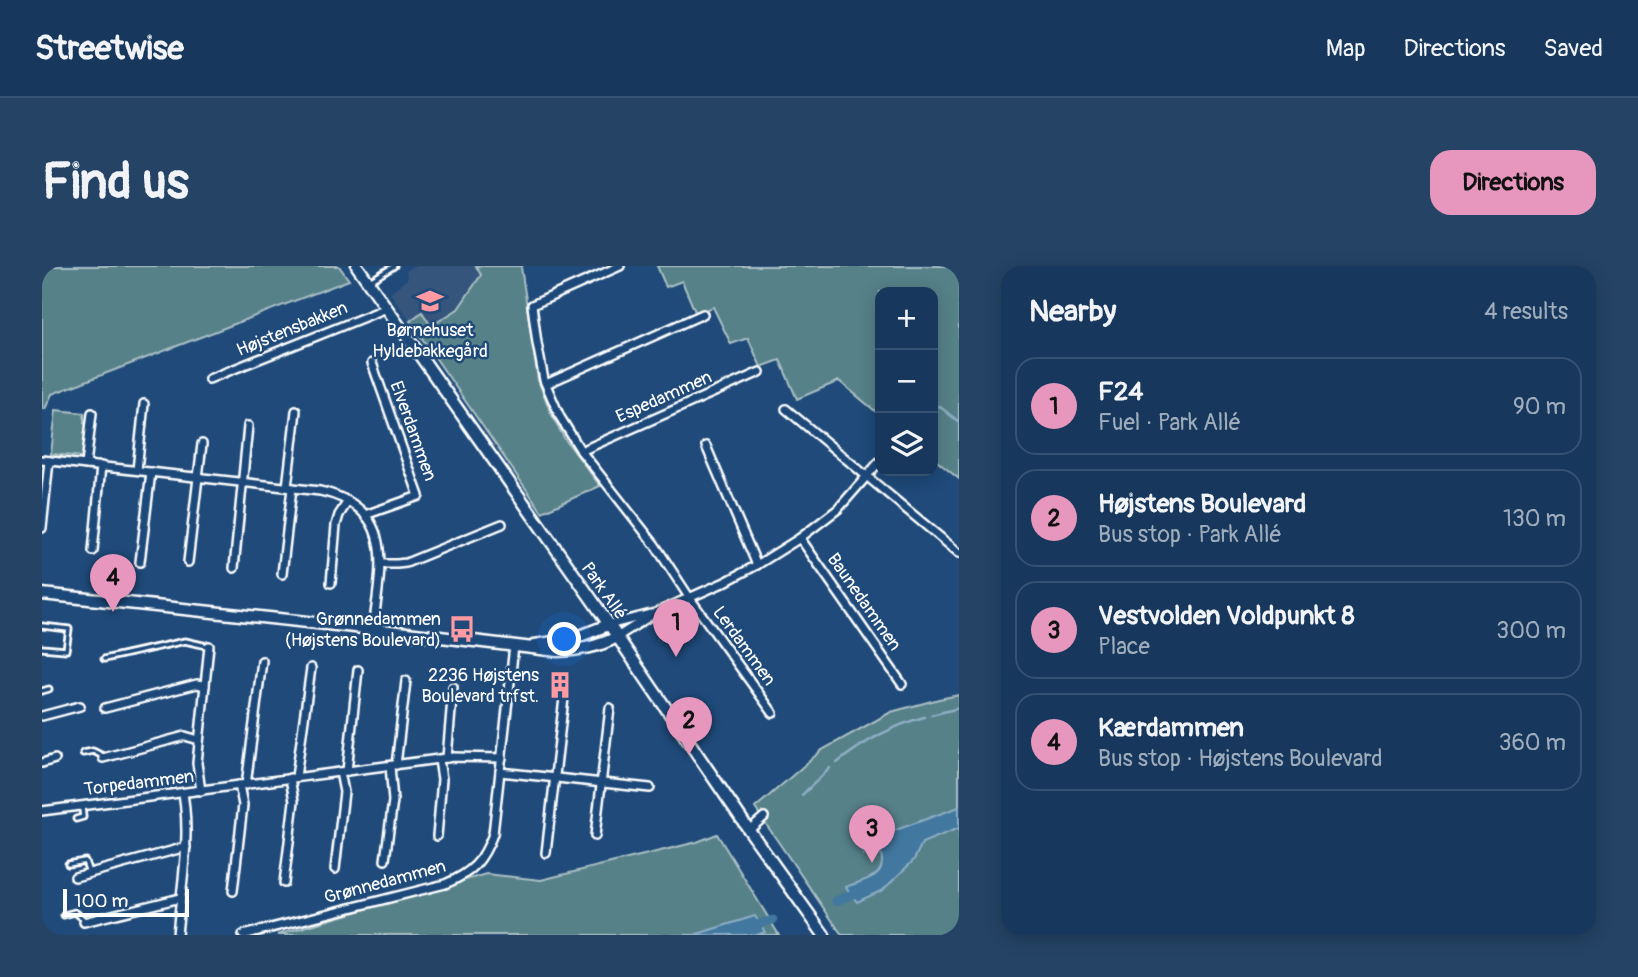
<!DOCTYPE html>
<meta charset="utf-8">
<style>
body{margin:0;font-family:Pangolin,sans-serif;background:#244365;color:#f1f3f6}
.controls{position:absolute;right:21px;top:21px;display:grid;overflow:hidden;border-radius:14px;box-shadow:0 4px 18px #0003}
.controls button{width:63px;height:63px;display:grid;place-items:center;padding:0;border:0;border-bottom:2px solid #365272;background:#17385c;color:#f1f3f6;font:35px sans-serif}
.scale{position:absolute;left:21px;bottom:18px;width:126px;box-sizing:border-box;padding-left:7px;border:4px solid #fff;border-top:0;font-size:19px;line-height:24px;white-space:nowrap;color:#fff;-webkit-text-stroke:5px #1f4a7a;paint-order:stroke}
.you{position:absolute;left:523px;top:374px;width:24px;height:24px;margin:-18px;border:5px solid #fff;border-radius:50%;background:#1a73e8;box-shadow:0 0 0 10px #1a73e833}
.badge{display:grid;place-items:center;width:46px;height:46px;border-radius:50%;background:#e797bd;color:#111;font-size:23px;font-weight:700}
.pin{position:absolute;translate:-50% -58px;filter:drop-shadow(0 2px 4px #0008)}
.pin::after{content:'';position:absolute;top:37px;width:24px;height:21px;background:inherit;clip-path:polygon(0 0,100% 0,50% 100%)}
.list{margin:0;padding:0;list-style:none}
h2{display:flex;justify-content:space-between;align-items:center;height:91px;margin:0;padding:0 28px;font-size:30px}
h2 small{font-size:23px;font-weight:400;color:#9eacbb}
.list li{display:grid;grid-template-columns:46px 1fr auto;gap:21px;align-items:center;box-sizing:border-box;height:98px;margin:0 14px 14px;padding:0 14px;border:2px solid #365272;border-radius:21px}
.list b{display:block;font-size:26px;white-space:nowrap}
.list p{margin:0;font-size:23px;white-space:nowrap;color:#9eacbb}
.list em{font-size:23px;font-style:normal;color:#9eacbb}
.icon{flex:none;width:38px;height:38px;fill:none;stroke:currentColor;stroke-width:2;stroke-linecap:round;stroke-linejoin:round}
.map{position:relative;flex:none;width:917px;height:669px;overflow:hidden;border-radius:21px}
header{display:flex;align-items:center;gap:42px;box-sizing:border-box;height:98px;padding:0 35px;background:#17385c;border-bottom:2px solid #365272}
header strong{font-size:33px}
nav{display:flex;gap:38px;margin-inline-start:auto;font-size:24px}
.intro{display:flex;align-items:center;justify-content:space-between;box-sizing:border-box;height:168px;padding:0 42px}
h1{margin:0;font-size:49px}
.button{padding:18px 32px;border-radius:21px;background:#e797bd;color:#111;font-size:24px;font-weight:700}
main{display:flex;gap:42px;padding:0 42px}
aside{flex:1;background:#17385c;border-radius:21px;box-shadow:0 4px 18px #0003}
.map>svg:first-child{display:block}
.built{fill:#34557d}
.green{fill:#578189;stroke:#abc0c4;stroke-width:2}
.water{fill:#42789f;stroke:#8eaec5;stroke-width:2}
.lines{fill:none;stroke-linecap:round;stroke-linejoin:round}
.stream{stroke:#8eaec5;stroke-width:2.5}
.canal{stroke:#42789f;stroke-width:9}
.lane-casing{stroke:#fff;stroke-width:9}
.street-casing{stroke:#fff;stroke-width:12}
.secondary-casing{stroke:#fff;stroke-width:15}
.lane{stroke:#1f4a7a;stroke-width:3.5}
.street{stroke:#1f4a7a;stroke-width:7}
.secondary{stroke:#1f4a7a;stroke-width:10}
.labels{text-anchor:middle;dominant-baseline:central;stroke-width:5;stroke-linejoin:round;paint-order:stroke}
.street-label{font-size:18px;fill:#fff;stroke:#1f4a7a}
.poi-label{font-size:18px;fill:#fff;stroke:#1f4a7a;text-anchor:end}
</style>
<header>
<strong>Streetwise</strong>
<nav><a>Map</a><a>Directions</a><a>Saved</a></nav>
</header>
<div class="intro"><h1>Find us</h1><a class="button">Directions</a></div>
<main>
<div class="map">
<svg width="917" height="669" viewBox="0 0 917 669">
<rect width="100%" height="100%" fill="#1f4a7a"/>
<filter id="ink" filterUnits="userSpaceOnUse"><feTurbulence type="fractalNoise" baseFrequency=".0143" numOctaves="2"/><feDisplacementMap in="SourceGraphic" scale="14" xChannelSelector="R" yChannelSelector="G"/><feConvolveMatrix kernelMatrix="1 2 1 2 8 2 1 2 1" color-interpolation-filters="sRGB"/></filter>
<g filter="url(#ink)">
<path class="built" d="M371,0H434L439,8L416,43L389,61L380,46L368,55L348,27L366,12L364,5Z"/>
<g class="green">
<path d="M0,0H297L307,14L10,128L3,143H0Z"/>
<path d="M434,0H481L479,1L496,114L509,147L522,172L558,220L500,246L368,55L380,46L389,60L416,43L439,9Z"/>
<path d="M615,0H917V213L891,192V26H838V149L797,115L755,133L738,94L719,101L706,72L689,78L671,41L654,48L640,15L624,21Z"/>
<path d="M14,144L42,147V157L44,160L40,191L9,188Z"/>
<path d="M917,429V664L900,669H800L713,542L780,484L849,446L897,433Z"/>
<path d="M675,568L737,669H235L444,608L499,614L655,576Z"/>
</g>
<g class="water">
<path d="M917,541V562L880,577L872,594L841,624L815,636L804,621C826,612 847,612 838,583L821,589L819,582L843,568Z"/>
<path d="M713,650L723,666L715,669H652Z"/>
</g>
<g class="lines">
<g class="stream">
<path d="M891,135L893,136"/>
<path d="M897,140L917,156"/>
<path d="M889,449L917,442"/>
<path d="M795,497C820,477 850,460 882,451"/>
<path d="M760,529L788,502"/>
</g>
<g class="canal">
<path d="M794,635L818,625"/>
<path d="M707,661L731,654"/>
</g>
<defs>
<g id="lane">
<path d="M328,15L352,0"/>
<path d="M0,360L27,363L24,384L0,382"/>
<path d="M62,393L143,375L165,380"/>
<path d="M0,425L7,423"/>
<path d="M41,487L51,485L61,490"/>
<path d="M34,553L41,551L40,542"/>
<path d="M26,598L43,595L47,607"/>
<path d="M22,649L33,646L44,655"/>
</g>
<g id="street">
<path d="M578,0L490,39L495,77L502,114L518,151L539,185L613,279L647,331L731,447"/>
<path d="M167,113L345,42"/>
<path d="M504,118L661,48"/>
<path d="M744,143L917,287"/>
<path d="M664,180L715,299"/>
<path d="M539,185L718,106"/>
<path d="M0,194L278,225C356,242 338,304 331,363"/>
<path d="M44,199L50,147"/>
<path d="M95,204L102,138"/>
<path d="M245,221L254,145"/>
<path d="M323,249L377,230L330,97"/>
<path d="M0,262L7,195"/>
<path d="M758,272L860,418"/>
<path d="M51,285L59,200"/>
<path d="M98,296L109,206"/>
<path d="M146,296L160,178"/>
<path d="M339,298H355L364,297L460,258"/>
<path d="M192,302L206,160"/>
<path d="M240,308L250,222"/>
<path d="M289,317L294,259L297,249L306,235"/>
<path d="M566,359L609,348"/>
<path d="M575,371L613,347L683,316L715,299L758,272L796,243L838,195"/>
<path d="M63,442L155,418L163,420"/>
<path d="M0,450L38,440"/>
<path d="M61,492L143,470L157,474"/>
<path d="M405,492L411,421"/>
<path d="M0,497L13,493"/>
<path d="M354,499L364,415"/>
<path d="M305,505L316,404"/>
<path d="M458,506L608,522"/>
<path d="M254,511L269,402"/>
<path d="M204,519L220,395"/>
<path d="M159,525L155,497L167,380"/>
<path d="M0,545L412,491L460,492"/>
<path d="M707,564L722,551"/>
<path d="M395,570L400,513L397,494"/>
<path d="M553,570L568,442"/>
<path d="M504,587L522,432"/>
<path d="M343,594L351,535L348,500"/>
<path d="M293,603L302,526L298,506"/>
<path d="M33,611L144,581"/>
<path d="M242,617L252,535L248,512"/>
<path d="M191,625L201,539L197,519"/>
<path d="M42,656L138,632"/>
<path d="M135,669C139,622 149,574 141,527"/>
<path d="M201,669L403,618C430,607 441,595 451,568L472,380"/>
</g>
<g id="secondary">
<path d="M315,0L553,338L707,564L782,669"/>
<path d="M0,328L331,363L516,385C538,384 556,381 575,371"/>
<path d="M493,379L530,373L566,359"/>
</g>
</defs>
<use href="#lane" class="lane-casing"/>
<use href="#street" class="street-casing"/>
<use href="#secondary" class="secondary-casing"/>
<use href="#lane" class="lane"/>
<use href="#street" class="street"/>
<use href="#secondary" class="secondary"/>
</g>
</g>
<defs>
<symbol id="school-bare" viewBox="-9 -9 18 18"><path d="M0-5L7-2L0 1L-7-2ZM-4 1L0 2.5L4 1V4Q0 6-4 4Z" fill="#ff9aa2" stroke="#1f4a7a" stroke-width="2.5" paint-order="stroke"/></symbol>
<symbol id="bus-bare" viewBox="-9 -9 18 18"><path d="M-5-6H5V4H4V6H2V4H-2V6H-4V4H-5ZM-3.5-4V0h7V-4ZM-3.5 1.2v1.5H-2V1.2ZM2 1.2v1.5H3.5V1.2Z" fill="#ff9aa2" stroke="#1f4a7a" stroke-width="2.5" paint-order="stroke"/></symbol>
<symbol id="building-bare" viewBox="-9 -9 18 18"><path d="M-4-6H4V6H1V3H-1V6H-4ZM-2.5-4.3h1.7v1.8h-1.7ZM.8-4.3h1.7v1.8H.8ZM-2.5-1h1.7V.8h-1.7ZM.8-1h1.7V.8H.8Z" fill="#ff9aa2" stroke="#1f4a7a" stroke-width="2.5" paint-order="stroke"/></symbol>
</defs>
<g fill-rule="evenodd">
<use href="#school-bare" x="369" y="16" width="38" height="38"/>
<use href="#bus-bare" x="401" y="344" width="38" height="38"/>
<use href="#building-bare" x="499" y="400" width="38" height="38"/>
</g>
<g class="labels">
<g class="street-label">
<text transform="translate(250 63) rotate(-22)">Højstensbakken</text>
<text transform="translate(622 131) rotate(-24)">Espedammen</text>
<text transform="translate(371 165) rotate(70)">Elverdammen</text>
<text transform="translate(562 325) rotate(55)">Park Allé</text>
<text transform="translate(822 336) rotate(55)">Baunedammen</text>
<text transform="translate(702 380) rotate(54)">Lerdammen</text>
<text transform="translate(97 517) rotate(-7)">Torpedammen</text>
<text transform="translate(343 616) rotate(-15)">Grønnedammen</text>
</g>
<g class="poi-label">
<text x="388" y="64" text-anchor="middle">Børnehuset<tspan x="388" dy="21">Hyldebakkegård</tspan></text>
<text x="399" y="353">Grønnedammen<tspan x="399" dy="21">(Højstens Boulevard)</tspan></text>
<text x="497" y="409">2236 Højstens<tspan x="497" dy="21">Boulevard trfst.</tspan></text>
</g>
</g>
</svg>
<div class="controls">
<button>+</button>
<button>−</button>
<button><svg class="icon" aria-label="layers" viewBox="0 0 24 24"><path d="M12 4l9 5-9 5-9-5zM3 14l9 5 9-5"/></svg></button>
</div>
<div class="scale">100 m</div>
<div class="you"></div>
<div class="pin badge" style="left:634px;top:391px">1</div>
<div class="pin badge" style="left:647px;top:489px">2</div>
<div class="pin badge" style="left:830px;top:597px">3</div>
<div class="pin badge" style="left:71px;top:346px">4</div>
</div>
<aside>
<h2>Nearby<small>4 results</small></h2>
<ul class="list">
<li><span class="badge">1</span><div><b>F24</b><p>Fuel · Park Allé</p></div><em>90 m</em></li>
<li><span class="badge">2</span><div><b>Højstens Boulevard</b><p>Bus stop · Park Allé</p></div><em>130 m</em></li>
<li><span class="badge">3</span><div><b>Vestvolden Voldpunkt 8</b><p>Place</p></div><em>300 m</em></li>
<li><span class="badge">4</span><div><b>Kærdammen</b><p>Bus stop · Højstens Boulevard</p></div><em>360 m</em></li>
</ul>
</aside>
</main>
